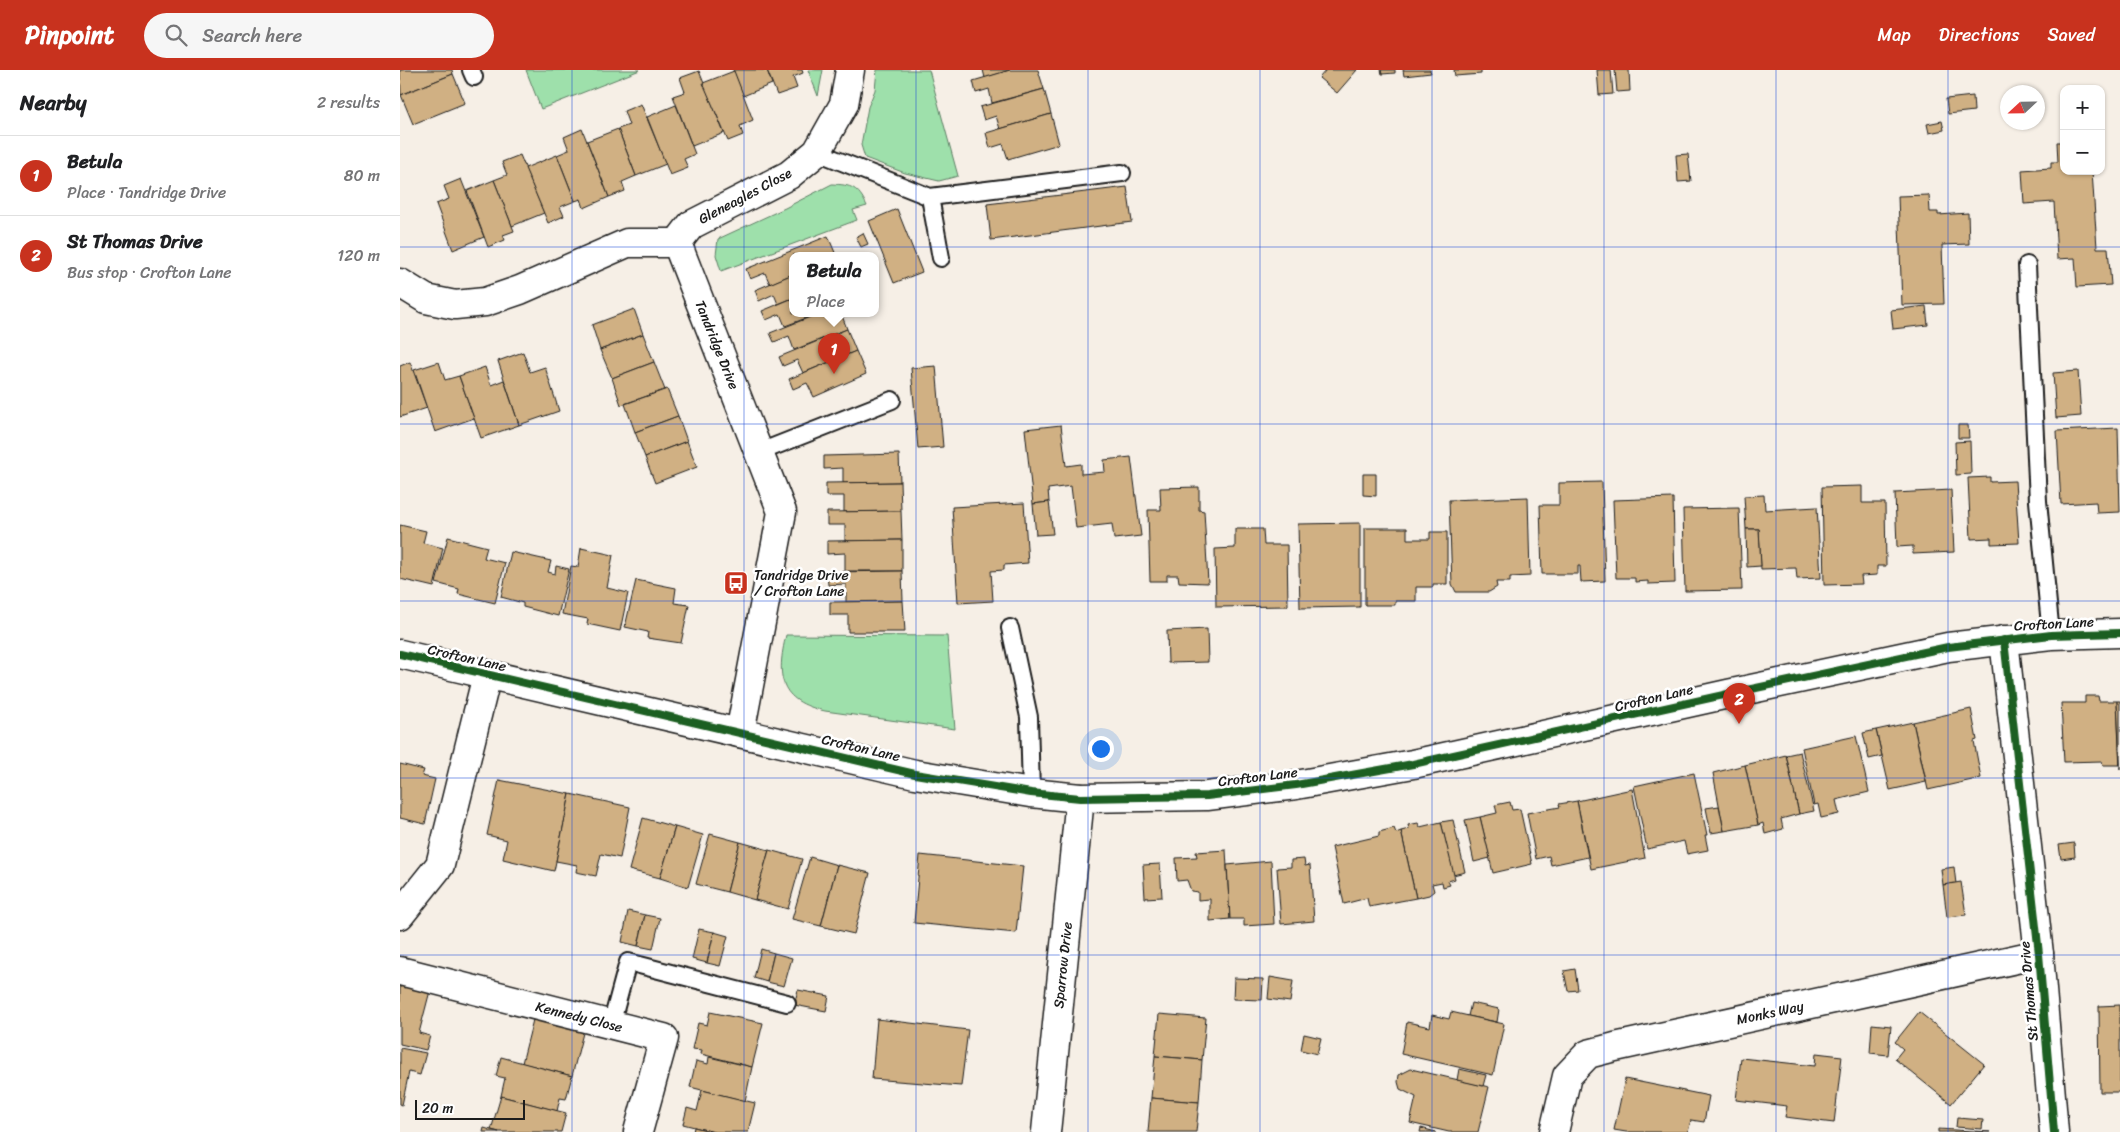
<!DOCTYPE html>
<meta charset="utf-8">
<style>
body{margin:0;font-family:Sriracha,sans-serif;background:#f6f6f6;color:#202124}
.controls{position:absolute;right:15px;top:15px;display:grid;overflow:hidden;border-radius:10px;box-shadow:0 1px 4px #0004}
.controls button{width:45px;height:45px;display:grid;place-items:center;padding:0;border:0;border-bottom:1px solid #e0e0e0;background:#fff;color:#202124;font:25px sans-serif}
.compass{position:absolute;left:1600px;top:15px;width:45px;height:45px;border-radius:50%;background:#fff;box-shadow:0 1px 4px #0004;rotate:248deg}
.scale{position:absolute;left:15px;bottom:12px;width:110px;box-sizing:border-box;padding-left:5px;border:2px solid #1c1c1c;border-top:0;font-size:14px;line-height:18px;white-space:nowrap;color:#1c1c1c;-webkit-text-stroke:4px #fff;paint-order:stroke}
.you{position:absolute;left:700px;top:678px;width:18px;height:18px;margin:-12px;border:4px solid #fff;border-radius:50%;background:#1a73e8;box-shadow:0 0 0 8px #1a73e833}
.badge{display:grid;place-items:center;width:32px;height:32px;border-radius:50%;background:#c8321e;color:#fff;font-size:16px;font-weight:700}
.pin{position:absolute;translate:-50% -41px;filter:drop-shadow(0 1px 2px #0008)}
.pin::after{content:'';position:absolute;top:26px;width:18px;height:15px;background:inherit;clip-path:polygon(0 0,100% 0,50% 100%)}
.popup{position:absolute;left:389px;top:182px;width:90px;height:65px;box-sizing:border-box;display:grid;place-content:center;border-radius:10px;background:#fff;filter:drop-shadow(0 1px 4px #0005);font-size:16px;white-space:nowrap;color:#757577}
.popup b{font-size:19px;color:#202124}
.popup::after{content:'';position:absolute;left:50%;top:100%;margin-left:-10px;border:10px solid transparent;border-top-color:#fff}
.list{margin:0;padding:0;list-style:none}
h2{display:flex;justify-content:space-between;align-items:center;height:65px;margin:0;padding:0 20px;font-size:21px}
h2 small{font-size:16px;font-weight:400;color:#757577}
.list li{display:grid;grid-template-columns:32px 1fr auto;gap:15px;align-items:center;box-sizing:border-box;height:80px;padding:0 20px;border-top:1px solid #e0e0e0}
.list b{display:block;font-size:19px;white-space:nowrap}
.list p{margin:0;font-size:16px;white-space:nowrap;color:#757577}
.list em{font-size:16px;font-style:normal;color:#757577}
.icon{flex:none;width:28px;height:28px;fill:none;stroke:currentColor;stroke-width:2;stroke-linecap:round;stroke-linejoin:round}
.map{position:relative;flex:none;width:1720px;height:1062px;overflow:hidden}
header{display:flex;align-items:center;gap:30px;box-sizing:border-box;height:70px;padding:0 25px;background:#c8321e;color:#fff}
header strong{font-size:24px}
nav{display:flex;gap:28px;margin-inline-start:auto;font-size:18px}
.search{width:350px;height:45px;background:#f6f6f6;display:flex;align-items:center;gap:12px;box-sizing:border-box;padding:0 18px;border-radius:28px;color:#757577;font-size:19px}
main{display:flex}
aside{flex:1;background:#fff}
.map>svg:first-child{display:block}
.green{fill:#9ee0ab;stroke:#5d7e64}
.building{fill:#d0b083;stroke:#1c1c1c}
.lines{fill:none;stroke-linecap:round;stroke-linejoin:round}
.lane-casing{stroke:#1c1c1c;stroke-width:20}
.street-casing{stroke:#1c1c1c;stroke-width:31}
.secondary-casing{stroke:#1c1c1c;stroke-width:31}
.lane{stroke:#fff;stroke-width:16}
.street{stroke:#fff;stroke-width:28}
.secondary{stroke:#fff;stroke-width:28}
.cycleway-casing{stroke:#fff;stroke-width:11}
.cycleway{stroke:#1b5e20;stroke-width:8}
.grid{fill:none;stroke:#1d4ed8;stroke-width:1;stroke-opacity:0.55}
.labels{text-anchor:middle;dominant-baseline:central;stroke-width:5;stroke-linejoin:round;paint-order:stroke}
.street-label{font-size:14px;fill:#1c1c1c;stroke:#fff}
.poi-label{font-size:14px;fill:#1c1c1c;stroke:#fff;text-anchor:start}
</style>
<header>
<strong>Pinpoint</strong>
<div class="search"><svg class="icon" aria-label="search" viewBox="0 0 24 24"><circle cx="10" cy="10" r="6"/><path d="M15 15l6 6"/></svg>Search here</div>
<nav><a>Map</a><a>Directions</a><a>Saved</a></nav>
</header>
<main>
<aside>
<h2>Nearby<small>2 results</small></h2>
<ul class="list">
<li><span class="badge">1</span><div><b>Betula</b><p>Place · Tandridge Drive</p></div><em>80 m</em></li>
<li><span class="badge">2</span><div><b>St Thomas Drive</b><p>Bus stop · Crofton Lane</p></div><em>120 m</em></li>
</ul>
</aside>
<div class="map">
<svg width="1720" height="1062" viewBox="0 0 1720 1062">
<rect width="100%" height="100%" fill="#f6efe6"/>
<filter id="ink" filterUnits="userSpaceOnUse"><feTurbulence type="fractalNoise" baseFrequency=".02" numOctaves="2"/><feDisplacementMap in="SourceGraphic" scale="10" xChannelSelector="R" yChannelSelector="G"/><feConvolveMatrix kernelMatrix="1 2 1 2 8 2 1 2 1" color-interpolation-filters="sRGB"/></filter>
<g filter="url(#ink)">
<g class="green">
<path d="M126,0H240L141,39Z"/>
<path d="M408,0H423L418,26Z"/>
<path d="M477,0H529L558,106L539,111L505,103L465,88L461,75L468,37L475,20Z"/>
<path d="M432,114C452,115 458,117 467,136L453,140L457,150L321,201L316,185L318,169L385,138Z"/>
<path d="M386,565L547,566L555,659L425,641C379,631 376,607 386,565Z"/>
</g>
<g class="building">
<path d="M0,0H52L53,4L1,25Z"/>
<path d="M333,0H367L372,14L343,26Z"/>
<path d="M367,0H402L403,3L393,7L397,18L377,25Z"/>
<path d="M583,0H610L585,8Z"/>
<path d="M610,0H638L644,19L592,33L589,19L576,23L573,11Z"/>
<path d="M926,0H957L937,23L919,8Z"/>
<path d="M981,0H995V3L982,4Z"/>
<path d="M1003,0H1030L1031,3L1004,6Z"/>
<path d="M1054,0H1081V4L1055,6Z"/>
<path d="M1197,0H1211L1213,24L1199,25Z"/>
<path d="M1215,0H1229L1230,21L1217,22Z"/>
<path d="M299,1L324,63L292,76L273,26L285,22L280,8Z"/>
<path d="M334,1L353,50L340,56L343,65L328,71L303,13Z"/>
<path d="M53,4L65,33L13,54L1,25Z"/>
<path d="M644,19L651,44L600,59L596,46L584,50L580,37Z"/>
<path d="M1573,26L1574,41L1548,44L1546,29Z"/>
<path d="M241,34L266,94L236,106L218,59L229,55L224,41Z"/>
<path d="M276,35L295,84L284,89L288,98L270,105L247,47Z"/>
<path d="M651,44L659,74L608,89L603,74L590,78L586,63Z"/>
<path d="M1542,51L1544,60L1529,63L1527,54Z"/>
<path d="M182,59L209,127L184,138L181,129L175,131L157,85L169,80L164,67Z"/>
<path d="M218,59L236,106L222,112L225,121L209,127L187,71Z"/>
<path d="M1657,72H1664V101H1692L1697,178H1708L1711,215L1677,217L1675,188L1657,189L1654,132L1624,134L1622,100L1651,98V92H1658Z"/>
<path d="M1288,84L1291,111L1278,112L1276,85Z"/>
<path d="M120,85L144,143L112,156L94,110L107,105L102,92Z"/>
<path d="M157,85L175,131L160,137L164,146L148,153L125,98Z"/>
<path d="M61,109L84,167L53,180L36,134L49,129L44,116Z"/>
<path d="M94,110L114,161L103,165L105,170L88,177L67,121Z"/>
<path d="M727,117L732,152L591,170L587,134Z"/>
<path d="M1529,125L1530,142H1538V145L1568,143L1569,174L1542,175L1544,234L1502,235L1498,126Z"/>
<path d="M497,139L522,202L494,213L469,151Z"/>
<path d="M463,163L468,174L461,177L456,167Z"/>
<path d="M428,166L436,185H393V204L370,214L365,203L350,209L346,199Z"/>
<path d="M393,204V228L378,234L374,224L359,231L355,220Z"/>
<path d="M393,228V243H420L385,256L380,244L366,250L362,241Z"/>
<path d="M1526,236L1528,255L1493,259L1491,240Z"/>
<path d="M234,239L243,264L200,280L192,255Z"/>
<path d="M420,243H441L447,259L394,280L389,266L374,272L370,263Z"/>
<path d="M447,259L456,281L403,303L397,290L383,296L379,287Z"/>
<path d="M243,264L254,292L212,308L200,280Z"/>
<path d="M456,281L466,304L414,327L407,313L393,319L389,309Z"/>
<path d="M123,282L130,302L145,297L159,341L119,355L98,291Z"/>
<path d="M10,292L27,338L0,347V296Z"/>
<path d="M39,292L45,310L59,306L74,348L35,362L14,300Z"/>
<path d="M254,292L265,320L221,335L212,308Z"/>
<path d="M536,296L543,377L518,379L511,298Z"/>
<path d="M85,297L91,315L104,310L119,355L81,368L59,306Z"/>
<path d="M1678,301L1681,346L1656,348L1653,303Z"/>
<path d="M267,319L278,346L235,362L225,334Z"/>
<path d="M278,346L287,371L245,387L235,362Z"/>
<path d="M661,355L666,396L681,394V404L705,402L704,390L731,387L741,466L714,469L712,454L676,458L671,416L648,419L649,432L633,434L625,359Z"/>
<path d="M1558,355H1568L1569,368H1558Z"/>
<path d="M1718,358L1720,442L1697,443L1696,432L1661,434L1657,361Z"/>
<path d="M287,371L297,397L255,413L245,387Z"/>
<path d="M1570,371L1571,404L1556,405L1555,372Z"/>
<path d="M499,384L500,412L443,413V398L424,399V386Z"/>
<path d="M963,404H976V426L963,425Z"/>
<path d="M1590,407V412L1615,411L1619,473L1591,474V468L1571,469L1568,408Z"/>
<path d="M500,412L501,441L444,442V426H426V413Z"/>
<path d="M1202,412L1205,511L1181,512L1180,496H1178V504H1142L1140,435H1159V413Z"/>
<path d="M1462,416V433H1485L1486,496H1477V505L1461,506L1462,514L1424,515L1422,417Z"/>
<path d="M799,417V440L804,441L808,513L779,512L778,505H767V511H750L748,440H761L760,418Z"/>
<path d="M1551,420L1554,482L1513,484V476L1497,477L1495,423Z"/>
<path d="M1364,425L1365,440L1417,437L1421,508L1397,509L1396,498L1361,499L1359,459H1346L1344,426Z"/>
<path d="M1128,427L1130,506L1110,507V512H1096L1097,517L1089,522H1056L1052,514L1049,430Z"/>
<path d="M1273,428L1275,513L1248,514V511L1235,512V508H1216L1213,430Z"/>
<path d="M649,432L653,464L636,465L633,434Z"/>
<path d="M624,433L628,493L604,495V500L591,501L593,531L558,533L552,437Z"/>
<path d="M1339,438L1342,520L1285,521L1283,439Z"/>
<path d="M501,441L502,470L445,471V455H427V442Z"/>
<path d="M960,453V537L900,538L898,454Z"/>
<path d="M0,455L26,461L23,473L43,478L34,517L0,509Z"/>
<path d="M965,458H1007V469H1030V462H1047V514H1033V517H1016V531H995V535H965Z"/>
<path d="M835,459H863L864,475H887L888,536L816,537L815,479L835,478Z"/>
<path d="M1346,459H1359L1361,496L1347,497Z"/>
<path d="M48,467L87,477L84,488L105,493L95,533L58,524L59,519L36,513Z"/>
<path d="M502,470V501H445V483L427,484V471Z"/>
<path d="M181,478L213,485L207,518L228,523L220,561L187,554L188,549L162,544L171,496L178,497Z"/>
<path d="M111,482L151,491L148,502L155,504L156,496L169,499L158,546L123,537V533L101,527Z"/>
<path d="M502,501L503,531L446,532V514L428,515L427,502Z"/>
<path d="M236,510L276,518L274,533L289,535L281,573L247,568L248,562L225,557Z"/>
<path d="M503,531L505,562H448V545H430V532Z"/>
<path d="M807,559L808,592L768,593L767,561Z"/>
<path d="M1685,626H1698L1699,631H1717L1720,695H1703L1702,691L1664,692L1661,633H1685Z"/>
<path d="M1717,631H1720V700Z"/>
<path d="M1571,639L1577,670L1574,671L1581,708L1528,720L1513,652Z"/>
<path d="M1513,652L1526,712L1490,720L1476,660Z"/>
<path d="M1476,660L1482,686L1469,689L1463,663Z"/>
<path d="M1456,666L1469,722L1436,730L1439,744L1421,748L1418,734L1414,735L1402,678Z"/>
<path d="M1400,682L1414,741L1399,744L1386,685Z"/>
<path d="M1386,685L1399,744L1381,749L1383,759L1365,764L1363,753L1358,755L1345,695Z"/>
<path d="M0,694L24,700L22,706L35,709L25,754L0,748Z"/>
<path d="M1345,695L1358,755L1324,761L1313,703Z"/>
<path d="M1294,703L1307,765H1305L1308,780L1287,784L1284,771L1247,779L1234,716Z"/>
<path d="M99,710L170,724L154,801L103,789L107,770L87,765Z"/>
<path d="M1232,719L1245,788L1191,799L1177,731Z"/>
<path d="M170,724L230,737L220,788L201,784L196,806L176,802L177,795L156,791Z"/>
<path d="M1177,731L1188,787L1151,795L1149,786L1136,789L1127,743L1160,737L1159,734Z"/>
<path d="M1110,732L1112,740L1120,739L1132,794L1093,803L1080,747L1097,743L1095,735Z"/>
<path d="M1319,736L1324,761L1311,763L1306,738Z"/>
<path d="M1080,747L1090,788L1074,792L1065,750Z"/>
<path d="M243,748L275,757L260,808L229,800Z"/>
<path d="M1053,750L1065,802L1053,805L1041,752Z"/>
<path d="M1041,752L1055,809L1048,811L1050,815L1043,817L1042,812L1032,814L1034,821L1029,825L1016,828L1001,761L1009,759L1008,755L1018,753L1020,757Z"/>
<path d="M275,757L303,765L288,817L260,808Z"/>
<path d="M994,758L996,763L1001,761L1016,828L969,837L967,828L944,834L932,777L979,766V762Z"/>
<path d="M310,764L340,772L327,822L296,814Z"/>
<path d="M340,772L369,780L355,830L327,822Z"/>
<path d="M1674,773L1675,787L1661,789L1659,775Z"/>
<path d="M369,780L402,789L388,839L355,830Z"/>
<path d="M826,780L830,849L810,851V829L798,830V822L791,821L787,810L777,811L776,788L797,787L796,782Z"/>
<path d="M520,785L623,796L616,863L514,853Z"/>
<path d="M410,787L437,795L421,856L392,849Z"/>
<path d="M904,789L905,796L910,795L914,851L881,854L877,798L891,797V790Z"/>
<path d="M871,791L874,854L844,856V849H830L827,795Z"/>
<path d="M760,794L762,827L745,828L743,795Z"/>
<path d="M437,795L470,803L454,864L421,856Z"/>
<path d="M1554,797L1556,814L1543,815L1541,799Z"/>
<path d="M1561,812L1566,845L1547,847L1543,815Z"/>
<path d="M228,841L245,845L238,876L222,872Z"/>
<path d="M245,845L260,848L253,879L238,876Z"/>
<path d="M299,859L314,862L307,893L292,889Z"/>
<path d="M314,862L328,866L320,896L307,893Z"/>
<path d="M361,879L374,883L367,912L354,908Z"/>
<path d="M374,883L392,888L384,916L367,912Z"/>
<path d="M1175,899L1178,920L1168,921L1164,901Z"/>
<path d="M870,907L893,911L890,932L868,929Z"/>
<path d="M834,908L863,909L862,930L833,929Z"/>
<path d="M0,909L31,917L19,963L30,966L26,980L0,974Z"/>
<path d="M398,920L429,926L426,941L394,935Z"/>
<path d="M1071,933L1099,939L1097,952L1068,946Z"/>
<path d="M1720,935V1022H1700L1699,936Z"/>
<path d="M135,942L185,955L172,1006L122,993Z"/>
<path d="M310,942L363,953L352,997L301,984L302,980L292,979L298,953L307,955Z"/>
<path d="M1051,942L1104,954L1093,1005L1001,984L1007,952L1030,957L1032,945L1049,949Z"/>
<path d="M1519,942L1584,994L1551,1034L1495,989L1503,979L1495,972Z"/>
<path d="M759,944L806,948L802,990L755,986Z"/>
<path d="M477,949L568,960L561,1016L472,1009Z"/>
<path d="M1472,954L1491,956L1488,985L1470,983Z"/>
<path d="M904,964L921,968L917,984L901,980Z"/>
<path d="M0,978L26,983L20,1005L9,1002L2,1035L0,1034Z"/>
<path d="M1416,983L1442,986L1434,1053L1385,1047L1387,1036L1336,1030L1341,988L1415,996Z"/>
<path d="M755,986L802,990L799,1032L751,1028Z"/>
<path d="M101,987L172,1006L166,1029L160,1028L157,1041L101,1026L105,1008L96,1006Z"/>
<path d="M309,987L352,997L345,1031L290,1017L296,991L308,994Z"/>
<path d="M1011,999L1089,1017L1078,1062H1049L1010,1053L1016,1027L1000,1019L998,1012L999,1005Z"/>
<path d="M1059,999L1086,1005L1083,1016L1057,1010Z"/>
<path d="M1225,1009L1309,1026L1304,1052L1291,1050L1288,1062H1226L1214,1060Z"/>
<path d="M302,1020L355,1033L348,1062H314L283,1054L287,1038L297,1041Z"/>
<path d="M101,1026L166,1043L161,1062H99L91,1060Z"/>
<path d="M751,1028L799,1032L796,1062H748Z"/>
<path d="M1557,1048L1583,1050L1582,1059L1556,1057Z"/>
<path d="M294,1057L314,1062H293Z"/>
<path d="M84,1058L91,1060L99,1062H83Z"/>
<path d="M1021,1058L1036,1062H1020Z"/>
<path d="M1538,1059L1590,1062H1538Z"/>
</g>
<g class="lines">
<defs>
<g id="lane">
<path d="M71,0L74,7"/>
<path d="M417,82L530,127L722,103"/>
<path d="M530,127L541,188"/>
<path d="M1627,195L1638,431L1651,565"/>
<path d="M360,382L492,330"/>
<path d="M610,558L629,647L631,723"/>
<path d="M211,955L228,892L387,933"/>
</g>
<g id="street">
<path d="M277,173L291,155L389,105L417,82L444,34L450,0"/>
<path d="M0,213L26,229L55,235L85,232L120,220L227,173H277L382,442L340,663"/>
<path d="M1604,570L1639,884L1654,1062"/>
<path d="M0,845L40,795L87,605"/>
<path d="M0,901L264,968L238,1062"/>
<path d="M646,1062L680,728"/>
<path d="M1154,1062L1167,1006L1188,984L1215,977L1639,884"/>
</g>
<path id="secondary" d="M0,584L515,704L631,723L680,728L807,726L896,715L1013,694L1328,624L1548,577L1651,565L1720,563"/>
</defs>
<use href="#lane" class="lane-casing"/>
<use href="#street" class="street-casing"/>
<use href="#secondary" class="secondary-casing"/>
<use href="#lane" class="lane"/>
<use href="#street" class="street"/>
<use href="#secondary" class="secondary"/>
<defs>
<g id="cycleway">
<path d="M1604,570L1639,884L1654,1062"/>
<path d="M0,584L515,704L631,723L680,728L807,726L896,715L1013,694L1328,624L1548,577L1651,565L1720,563"/>
</g>
</defs>
<use href="#cycleway" class="cycleway-casing"/>
<use href="#cycleway" class="cycleway"/>
</g>
</g>
<path class="grid" d="M172,0V1062M344,0V1062M516,0V1062M688,0V1062M860,0V1062M1032,0V1062M1204,0V1062M1376,0V1062M1548,0V1062M0,177H1720M0,354H1720M0,531H1720M0,708H1720M0,885H1720"/>
<defs>
<symbol id="bus-square" viewBox="-11 -11 22 22"><rect x="-9" y="-9" width="18" height="18" rx="4" fill="#c8321e" stroke="#fff"/><path d="M-5-6H5V4H4V6H2V4H-2V6H-4V4H-5ZM-3.5-4V0h7V-4ZM-3.5 1.2v1.5H-2V1.2ZM2 1.2v1.5H3.5V1.2Z" fill="#fff"/></symbol>
</defs>
<g fill-rule="evenodd">
<use href="#bus-square" x="322" y="499" width="28" height="28"/>
</g>
<g class="labels">
<g class="street-label">
<text transform="translate(345 126) rotate(-28)">Gleneagles Close</text>
<text transform="translate(317 275) rotate(68)">Tandridge Drive</text>
<text transform="translate(1654 554) rotate(-3)">Crofton Lane</text>
<text transform="translate(67 588) rotate(13)">Crofton Lane</text>
<text transform="translate(1254 628) rotate(-13)">Crofton Lane</text>
<text transform="translate(461 678) rotate(13)">Crofton Lane</text>
<text transform="translate(858 707) rotate(-7)">Crofton Lane</text>
<text transform="translate(663 895) rotate(-84)">Sparrow Drive</text>
<text transform="translate(1629 921) rotate(-95)">St Thomas Drive</text>
<text transform="translate(1370 943) rotate(-12)">Monks Way</text>
<text transform="translate(179 947) rotate(14)">Kennedy Close</text>
</g>
<g class="poi-label">
<text x="354" y="505">Tandridge Drive<tspan x="354" dy="16">/ Crofton Lane</tspan></text>
</g>
</g>
</svg>
<div class="controls">
<button>+</button>
<button>−</button>
</div>
<svg class="compass" viewBox="-18 -18 36 36"><path d="M0-13l5 13h-10z" fill="#e53935"/><path d="M0 13l5-13h-10z" fill="#757577"/></svg>
<div class="scale">20 m</div>
<div class="you"></div>
<div class="pin badge" style="left:434px;top:304px">1</div>
<div class="popup"><b>Betula</b>Place</div>
<div class="pin badge" style="left:1339px;top:654px">2</div>
</div>
</main>
